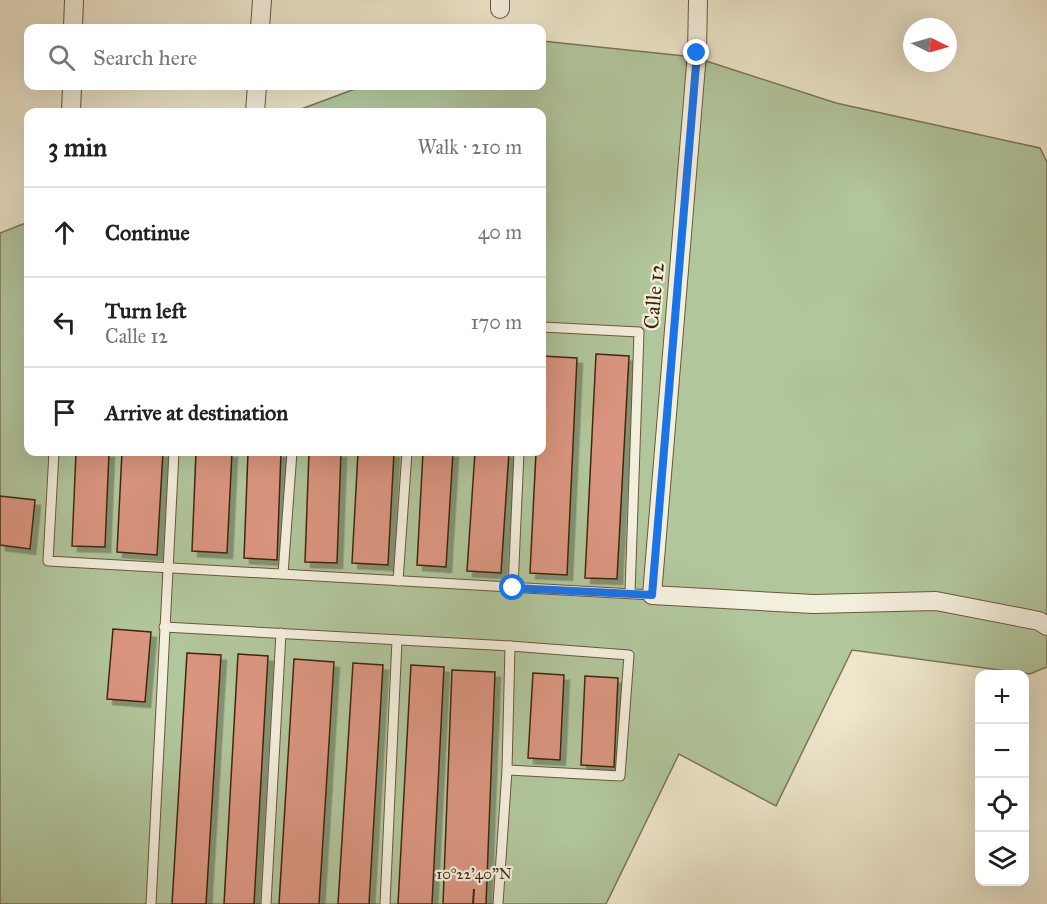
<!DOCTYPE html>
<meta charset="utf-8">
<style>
body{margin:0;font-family:"IM FELL Great Primer",serif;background:#f6f6f6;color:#222}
.controls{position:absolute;right:18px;bottom:18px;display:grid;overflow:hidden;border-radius:12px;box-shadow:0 6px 24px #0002}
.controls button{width:54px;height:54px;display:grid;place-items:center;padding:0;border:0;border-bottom:2px solid #e0e0e0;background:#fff;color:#222;font:30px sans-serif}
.compass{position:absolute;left:903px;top:18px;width:54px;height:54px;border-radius:50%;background:#fff;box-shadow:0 6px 24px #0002;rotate:95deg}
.stop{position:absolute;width:18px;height:18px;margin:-14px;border:4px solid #1a73e8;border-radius:50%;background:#fff}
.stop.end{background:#1a73e8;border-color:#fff;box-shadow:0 2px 6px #0008}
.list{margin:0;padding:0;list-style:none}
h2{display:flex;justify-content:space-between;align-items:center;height:78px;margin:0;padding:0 24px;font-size:26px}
h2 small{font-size:20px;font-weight:400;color:#767676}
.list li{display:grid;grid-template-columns:39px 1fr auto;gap:18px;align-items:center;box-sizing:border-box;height:90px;padding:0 24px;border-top:2px solid #e0e0e0}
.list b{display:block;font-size:22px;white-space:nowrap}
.list p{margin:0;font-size:20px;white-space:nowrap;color:#767676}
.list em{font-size:20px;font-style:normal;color:#767676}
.icon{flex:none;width:33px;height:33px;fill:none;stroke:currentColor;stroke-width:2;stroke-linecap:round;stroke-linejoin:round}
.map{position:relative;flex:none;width:1047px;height:904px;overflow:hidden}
.search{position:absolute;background:#fff;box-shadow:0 6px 24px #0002;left:24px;top:24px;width:522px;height:66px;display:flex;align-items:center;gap:15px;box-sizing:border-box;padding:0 21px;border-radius:12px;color:#767676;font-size:22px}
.panel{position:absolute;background:#fff;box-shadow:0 6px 24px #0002;left:24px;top:108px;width:522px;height:348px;border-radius:12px}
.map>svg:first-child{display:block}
.green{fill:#b2c69c;stroke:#7a7654;stroke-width:1.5}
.building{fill:#da9580;stroke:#41260c;stroke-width:1.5;filter:url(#shadow)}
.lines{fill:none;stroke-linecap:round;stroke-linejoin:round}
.service-casing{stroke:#6c563c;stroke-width:11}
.minor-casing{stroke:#6c563c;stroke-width:20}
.service{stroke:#f3efdd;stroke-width:9}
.minor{stroke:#f3efdd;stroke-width:18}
.route{stroke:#1a73e8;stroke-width:8}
.ticks{fill:none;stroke:#41260c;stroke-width:2}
.labels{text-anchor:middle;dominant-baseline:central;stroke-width:4.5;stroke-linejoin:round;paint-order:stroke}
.street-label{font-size:21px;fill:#41260c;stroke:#f3efdd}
.ticks-label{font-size:15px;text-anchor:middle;fill:#41260c;stroke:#f3efdd;stroke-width:4.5;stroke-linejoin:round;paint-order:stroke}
</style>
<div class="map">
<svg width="1047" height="904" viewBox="0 0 1047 904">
<defs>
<filter id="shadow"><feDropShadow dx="5.5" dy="5.5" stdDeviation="0" flood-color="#0004"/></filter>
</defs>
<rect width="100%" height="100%" fill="#ede6cb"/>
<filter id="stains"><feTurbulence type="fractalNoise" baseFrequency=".00333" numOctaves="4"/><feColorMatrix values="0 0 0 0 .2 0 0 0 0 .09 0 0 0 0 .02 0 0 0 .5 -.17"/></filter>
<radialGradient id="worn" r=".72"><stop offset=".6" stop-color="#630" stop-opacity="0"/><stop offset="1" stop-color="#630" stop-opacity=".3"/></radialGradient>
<path class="green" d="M542,41L694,57L836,103L1040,148L1047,162V667L1030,674L852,650L776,806L679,754L606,904H0V233L28,222V452H542V112H293L363,86H542Z"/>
<g class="building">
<path d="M596,354L629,356L617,579L585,578Z"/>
<path d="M542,356L577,358L567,575L530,573L536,452H542Z"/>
<path d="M76,452H109L105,547L72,546Z"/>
<path d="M122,452H163L157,555L117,552Z"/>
<path d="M196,452H232L227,553L192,551Z"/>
<path d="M248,452H281L277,560L244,558Z"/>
<path d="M309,452H341L337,563L305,562Z"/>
<path d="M358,452H394L388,565L352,563Z"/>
<path d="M423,452H453L446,567L417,565Z"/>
<path d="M475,452H509L501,573L467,571Z"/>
<path d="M0,496L35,500L30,549L0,545Z"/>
<path d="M113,629L151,632L145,702L107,699Z"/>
<path d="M187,653L221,655L206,904H172Z"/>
<path d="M238,654L268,656L254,904H224Z"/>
<path d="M294,659L334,662L319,904H279Z"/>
<path d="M353,663L383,665L369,904H338Z"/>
<path d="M411,665L444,667L432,904H398Z"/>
<path d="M452,670L495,672L486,904H443Z"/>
<path d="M533,673L564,675L560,760L528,758Z"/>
<path d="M585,676L618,678L614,767L581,765Z"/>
</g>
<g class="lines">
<defs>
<g id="service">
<path d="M542,327L639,332L630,593"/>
<path d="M54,452L48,561L652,595"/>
<path d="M283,574L292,452"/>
<path d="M398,581L407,452"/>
<path d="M513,588L519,452"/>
<path d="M164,627L510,646L629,655L620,776L507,770"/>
<path d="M151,904L174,452"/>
<path d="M266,904L281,633"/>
<path d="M385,904L397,640"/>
<path d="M498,904L507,770L510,646"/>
</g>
<g id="minor">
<path d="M698,0L697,53L652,595L813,604L936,601L1039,621L1047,626"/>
<path d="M500,9V0"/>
<path d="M73,28L74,0"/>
<path d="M260,28L262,0"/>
<path d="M71,112L72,86"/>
<path d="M255,112L257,86"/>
</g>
</defs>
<use href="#service" class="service-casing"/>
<use href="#minor" class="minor-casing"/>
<use href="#service" class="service"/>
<use href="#minor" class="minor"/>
</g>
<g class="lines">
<path class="route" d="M513,588L652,595L697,53"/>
</g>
<path class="ticks" d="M473,904L474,889"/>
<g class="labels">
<g class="street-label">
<text transform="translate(654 296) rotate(-85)">Calle 12</text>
</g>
</g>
<g class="ticks-label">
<text x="474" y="879">10°22'40"N</text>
</g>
<rect width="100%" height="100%" filter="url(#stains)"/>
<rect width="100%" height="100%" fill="url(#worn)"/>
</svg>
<div class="controls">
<button>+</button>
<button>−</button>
<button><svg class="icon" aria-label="locate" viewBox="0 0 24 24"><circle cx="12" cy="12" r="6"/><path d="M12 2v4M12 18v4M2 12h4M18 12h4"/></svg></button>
<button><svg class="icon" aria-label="layers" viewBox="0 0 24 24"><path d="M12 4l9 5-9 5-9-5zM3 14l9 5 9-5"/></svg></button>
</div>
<svg class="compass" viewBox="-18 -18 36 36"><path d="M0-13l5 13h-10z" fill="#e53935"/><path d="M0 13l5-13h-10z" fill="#767676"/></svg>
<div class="stop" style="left:513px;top:588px"></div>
<div class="stop end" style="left:697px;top:53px"></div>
<div class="search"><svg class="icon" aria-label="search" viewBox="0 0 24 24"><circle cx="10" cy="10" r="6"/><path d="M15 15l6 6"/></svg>Search here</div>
<section class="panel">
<h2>3 min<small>Walk · 210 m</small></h2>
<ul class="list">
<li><svg class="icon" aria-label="ahead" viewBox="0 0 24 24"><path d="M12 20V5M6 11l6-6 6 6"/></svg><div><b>Continue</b></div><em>40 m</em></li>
<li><svg class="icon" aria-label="left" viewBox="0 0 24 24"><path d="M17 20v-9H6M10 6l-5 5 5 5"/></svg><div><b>Turn left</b><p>Calle 12</p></div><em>170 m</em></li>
<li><svg class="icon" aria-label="arrive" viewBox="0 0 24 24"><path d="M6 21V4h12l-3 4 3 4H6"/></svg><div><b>Arrive at destination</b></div></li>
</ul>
</section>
</div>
